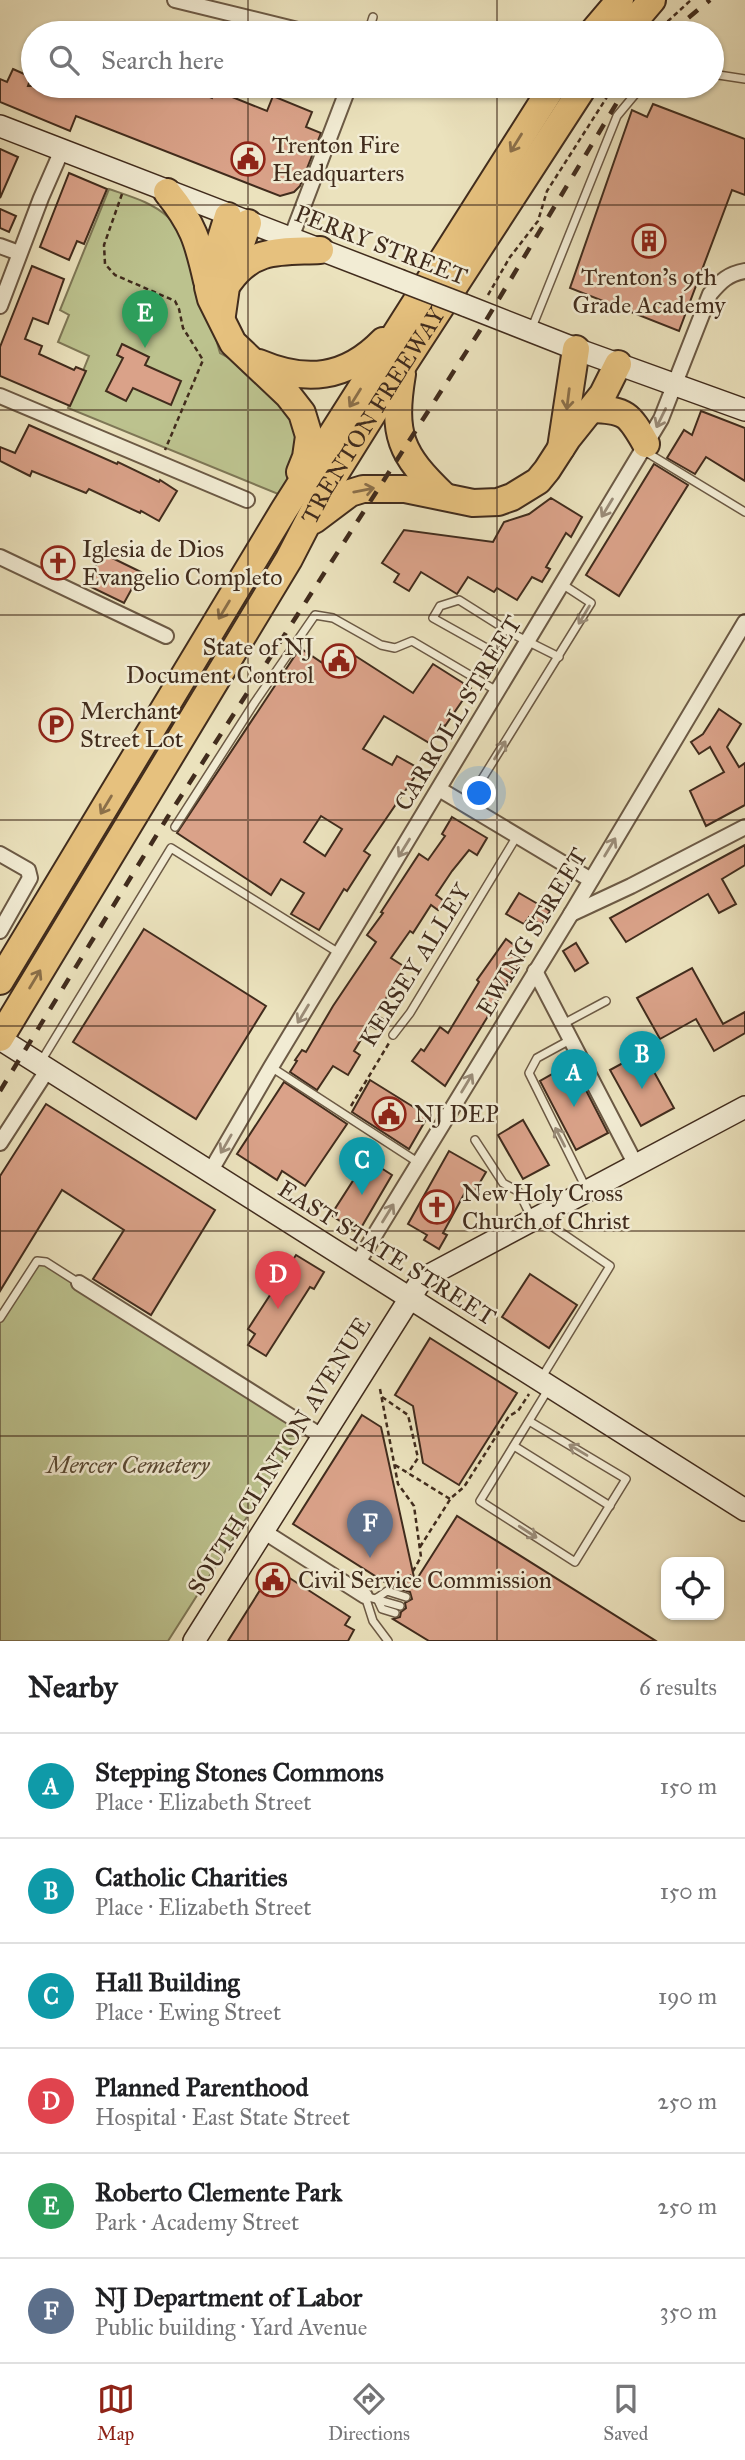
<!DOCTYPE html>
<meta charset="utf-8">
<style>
body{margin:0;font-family:"IM FELL Great Primer",serif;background:#f2f2f2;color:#202124}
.controls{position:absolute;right:21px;bottom:21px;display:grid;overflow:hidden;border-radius:14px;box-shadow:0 2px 5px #0004}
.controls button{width:63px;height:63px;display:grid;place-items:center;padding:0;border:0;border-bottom:2px solid #e0e0e0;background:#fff;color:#202124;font:35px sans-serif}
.you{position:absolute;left:480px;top:794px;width:24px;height:24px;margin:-18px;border:5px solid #fff;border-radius:50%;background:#1a73e8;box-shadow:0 0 0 10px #1a73e833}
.badge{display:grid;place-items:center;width:46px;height:46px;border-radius:50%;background:#8f2418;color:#fff;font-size:23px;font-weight:700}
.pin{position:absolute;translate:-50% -58px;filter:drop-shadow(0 2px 4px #0008)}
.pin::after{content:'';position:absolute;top:37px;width:24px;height:21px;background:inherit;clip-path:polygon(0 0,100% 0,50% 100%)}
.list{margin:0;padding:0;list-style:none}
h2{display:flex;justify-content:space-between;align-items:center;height:91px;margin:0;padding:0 28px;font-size:30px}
h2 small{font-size:23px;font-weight:400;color:#757577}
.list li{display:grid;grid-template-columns:46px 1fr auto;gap:21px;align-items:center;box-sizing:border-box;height:105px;padding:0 28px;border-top:2px solid #e0e0e0}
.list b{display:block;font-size:26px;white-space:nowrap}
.list p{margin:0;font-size:23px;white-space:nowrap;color:#757577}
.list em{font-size:23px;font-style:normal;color:#757577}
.icon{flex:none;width:38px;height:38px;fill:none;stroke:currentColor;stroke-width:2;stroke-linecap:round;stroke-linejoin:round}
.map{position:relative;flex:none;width:745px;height:1641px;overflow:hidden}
.search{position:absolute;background:#fff;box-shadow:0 2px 5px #0004;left:21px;right:21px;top:21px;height:77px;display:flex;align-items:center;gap:18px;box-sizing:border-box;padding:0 24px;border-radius:38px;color:#757577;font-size:26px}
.sheet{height:721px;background:#fff}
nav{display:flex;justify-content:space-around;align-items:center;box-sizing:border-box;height:98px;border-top:2px solid #e0e0e0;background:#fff;font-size:19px;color:#757577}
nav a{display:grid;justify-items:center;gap:4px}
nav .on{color:#8f2418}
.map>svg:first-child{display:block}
.green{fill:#bcc28e;stroke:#7e7756;stroke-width:2}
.building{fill:#daa289;stroke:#412c1d;stroke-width:2;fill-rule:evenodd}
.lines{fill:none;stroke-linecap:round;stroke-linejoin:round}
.lane-casing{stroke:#6c5a45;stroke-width:10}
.street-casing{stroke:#6c5a45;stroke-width:18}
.secondary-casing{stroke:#412c1d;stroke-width:24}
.highway-casing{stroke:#412c1d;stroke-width:30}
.path{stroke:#412c1d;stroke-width:2.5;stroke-dasharray:5 3.5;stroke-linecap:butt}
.lane{stroke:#f2ecd4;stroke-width:7}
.street{stroke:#f2ecd4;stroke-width:14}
.secondary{stroke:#f2ecd4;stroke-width:21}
.highway{stroke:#e6c17e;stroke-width:26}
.rail{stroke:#412c1d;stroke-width:4.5;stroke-dasharray:12 12;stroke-linecap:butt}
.secondary-bridge-casing{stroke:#412c1d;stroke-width:24;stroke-linecap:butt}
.secondary-bridge{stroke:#f2ecd4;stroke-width:21}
.oneway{stroke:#8b6f49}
.oneway2{stroke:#9a8c78}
.grid{fill:none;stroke:#412c1d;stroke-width:2;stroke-opacity:0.55}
.labels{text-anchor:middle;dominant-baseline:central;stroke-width:5;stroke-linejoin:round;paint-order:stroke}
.poi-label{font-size:24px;fill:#412c1d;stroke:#f2ecd4;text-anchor:start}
.street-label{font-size:24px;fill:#412c1d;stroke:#f2ecd4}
.park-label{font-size:24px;font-style:italic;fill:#5a4a34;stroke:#f2ecd4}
</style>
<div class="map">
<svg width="745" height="1641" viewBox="0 0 745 1641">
<rect width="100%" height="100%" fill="#ebe2bd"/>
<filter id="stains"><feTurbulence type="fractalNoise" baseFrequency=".00286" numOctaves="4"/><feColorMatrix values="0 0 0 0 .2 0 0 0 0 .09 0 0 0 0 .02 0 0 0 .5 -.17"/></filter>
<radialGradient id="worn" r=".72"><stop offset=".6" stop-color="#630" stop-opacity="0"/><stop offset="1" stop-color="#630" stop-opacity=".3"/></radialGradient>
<g class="green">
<path d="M109,189C129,196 152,202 168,217C193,240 210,319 220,353L245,367L281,401L305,441L283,496L68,408L89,356L58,342L69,315L60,310Z"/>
<path d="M41,1260L305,1426L168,1641H0V1318Z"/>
</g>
<g class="building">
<path d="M13,69L31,77L28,86H182L212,98L215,90L267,111L273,96L312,112L306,127L321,133L300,186L294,192L280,196L76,116L70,131L0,102V79L7,82Z"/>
<path d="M653,104L745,139V195L732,190L679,331L570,288L632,110L647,117Z"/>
<path d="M0,149L18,157L0,198Z"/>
<path d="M69,173L107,189L84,244L77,241L69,260L40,247Z"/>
<path d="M0,209L16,216L9,232L0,228Z"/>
<path d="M32,266L64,279L48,324L33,318L25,339L42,346L39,354L74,370L76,367L86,371L70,406L0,376V347Z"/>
<path d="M122,344L149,357L145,365L181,381L171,405L133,388L126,401L106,391L123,358L117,355Z"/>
<path d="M701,411L745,428V481L706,457L695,474L667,458L684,430L692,435Z"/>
<path d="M29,425L117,464L118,462L159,482L160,480L177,491L159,521L141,511L140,513L89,489L86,493L32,471L30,476L0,461V447L15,453Z"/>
<path d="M654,464L688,485L619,596L586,575Z"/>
<path d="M551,498L582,517L571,537L566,533L546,567L550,569L542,582L532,577L517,600L497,588L494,592L468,577L457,594L421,572L409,591L394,582L399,574L382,563L404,530L493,542L504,522L529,514Z"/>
<path d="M102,553L141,572L124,603L87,585Z"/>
<path d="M340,646L413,693L433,664L471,688L445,726L442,724L431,744L384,716L363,749L392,765L397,756L420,769L364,851L370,855L347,891L344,889L319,930L291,914L304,893L281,879L271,895L177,833L300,648L327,666ZM321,816L342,829L325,856L304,842Z"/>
<path d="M719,709L741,724L727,747L739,767L745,763V805L706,826L690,791L724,772L710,747L699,754L691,742L703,734Z"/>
<path d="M452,817L487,838L477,855L469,850L452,871L436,895L444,901L438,910L431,905L413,933L410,931L391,958L405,967L376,1015L383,1019L376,1029L370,1025L354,1051L360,1055L348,1075L333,1066L317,1090L290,1072L297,1061L295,1060L302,1050L306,1052L333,1006L376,942L367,935L383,913L381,912L419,854L428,860L445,836L442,834Z"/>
<path d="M745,845V865L722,879L736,904L719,913L708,894L626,942L610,918Z"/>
<path d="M519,893L550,911L542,925L529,917L524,924L506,914Z"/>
<path d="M144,929L266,1006L196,1119L73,1042Z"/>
<path d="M506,939L526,954L507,981L509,982L445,1086L412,1061L421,1049L424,1051L440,1027L448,1033L479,982L477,980Z"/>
<path d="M576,943L588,963L575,971L563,951Z"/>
<path d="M692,968L723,1024L745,1012V1033L714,1051L696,1019L660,1039L637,998Z"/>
<path d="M643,1052L674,1108L641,1126L610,1070Z"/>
<path d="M572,1063L608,1133L576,1150L540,1081Z"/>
<path d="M370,1080L428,1116L409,1149L352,1112Z"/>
<path d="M284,1082L347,1124L305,1186L282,1171L277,1180L237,1154Z"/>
<path d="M46,1104L215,1210L151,1315L93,1279L124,1230L62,1190L0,1291V1176Z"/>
<path d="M523,1120L549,1165L523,1179L498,1135Z"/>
<path d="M449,1151L486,1172L475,1191L468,1187L443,1233L447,1235L439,1249L424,1240L427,1235L408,1224Z"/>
<path d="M367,1159L392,1175L358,1233L331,1215Z"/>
<path d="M296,1255L324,1272L314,1289L310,1287L266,1356L248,1345L255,1334L248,1329Z"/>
<path d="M530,1274L577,1305L549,1348L502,1317Z"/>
<path d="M430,1338L517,1393L459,1485L423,1463L413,1406L395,1395Z"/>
<path d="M362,1415L381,1427L415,1582L457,1516L656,1641H429L393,1619L400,1617L401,1612L406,1608L405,1603L412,1599L410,1592L391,1586L293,1524Z"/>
<path d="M274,1568L350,1617L345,1625L354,1630L348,1641H228Z"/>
</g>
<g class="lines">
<defs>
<g id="lane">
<path d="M368,33L373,17"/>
<path d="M712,74L745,79"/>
<path d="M531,330L617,116L642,86"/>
<path d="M646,452L745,512"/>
<path d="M505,629L492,651L433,618L440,606L459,600L513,634L559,657"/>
<path d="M466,805L591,603L562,584"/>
<path d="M175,827L255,702L315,615L333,618L381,645L395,648L412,641L497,691"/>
<path d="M563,1024L606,1001"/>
<path d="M393,1035L410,1013L517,836"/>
<path d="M570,1040L537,1058L529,1073L586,1188"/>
<path d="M40,1063L171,848L339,953"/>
<path d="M271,1067L419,1163"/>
<path d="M475,1140L503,1183L519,1192L532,1219"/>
<path d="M0,1318L37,1261L46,1262L79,1283"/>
<path d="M542,1377L610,1266L553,1227L548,1216"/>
<path d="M529,1421L626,1479L575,1562L480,1501L549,1388"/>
<path d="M514,1446L610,1506"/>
<path d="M377,1598L387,1591L406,1597"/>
<path d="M377,1598L382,1609L395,1613"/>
<path d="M388,1641L373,1621L365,1596L400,1606"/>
</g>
<g id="street">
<path d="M175,0L310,33"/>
<path d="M291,238L349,86"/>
<path d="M0,246L19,253"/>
<path d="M0,306L41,198L62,150"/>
<path d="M0,396L247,500"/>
<path d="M0,557L166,636"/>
<path d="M439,789L591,880"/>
<path d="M0,854L28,870L30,878L0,931"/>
<path d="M571,914L631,886L745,827"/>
<path d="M535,971L636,1165"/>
<path d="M0,1143L48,1069"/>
<path d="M210,1172L271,1067L661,419L710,294C721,281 728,274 745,271"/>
<path d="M357,1264L571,914L745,622"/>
<path d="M79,1283L323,1437"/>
<path d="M263,1531L365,1596"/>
</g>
<g id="secondary">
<path d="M0,126L399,280"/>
<path d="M464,305L576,349L745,410"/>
<path d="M0,1039L745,1510"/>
<path d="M194,1641L422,1279L745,1107"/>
</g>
<g id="highway">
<path d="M592,33L620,0"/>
<path d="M624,33L652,0"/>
<path d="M167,192C193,224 198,241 207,281"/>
<path d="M228,216L210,274L208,287L211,299L233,343L288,395L302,413L309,436L306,457L300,472"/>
<path d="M229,282C254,247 281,252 320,250"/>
<path d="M222,315L226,287L248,223"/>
<path d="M259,363C306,383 346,379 383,341"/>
<path d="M402,374C392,435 400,454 444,496"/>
<path d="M592,409C626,410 629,414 646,444"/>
<path d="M561,448L576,349"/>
<path d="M314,520L350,493L363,489H405L473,503L498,502L512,497L538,481L547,470L567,439L603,394L618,364"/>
<path d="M0,981L284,510L553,86"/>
<path id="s1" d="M0,1038L289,559L323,493L403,365L584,86"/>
</g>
</defs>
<use href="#lane" class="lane-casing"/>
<use href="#street" class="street-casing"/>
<use href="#secondary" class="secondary-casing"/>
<use href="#highway" class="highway-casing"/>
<g class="path">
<path d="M655,33L691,0"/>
<path d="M122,194L104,245L105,264L115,275L175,301L179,309L183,328L203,360L165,450"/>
<path d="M488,295L510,257L538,221L547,191L614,86"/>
<path d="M351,1106L389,1043"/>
<path d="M380,1389L398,1484L414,1506L421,1557L404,1587"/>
<path d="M382,1397L408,1415L418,1458L408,1473"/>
<path d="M395,1465L450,1499"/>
<path d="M420,1547L451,1498L464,1487L509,1416L518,1411L529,1394"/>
</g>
<use href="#lane" class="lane"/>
<use href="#street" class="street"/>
<use href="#secondary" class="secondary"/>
<use href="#highway" class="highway"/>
<g class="rail">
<path d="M670,33L710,0"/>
<path d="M0,1091L167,818L479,332L627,86"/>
</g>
<defs>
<path id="secondary-bridge" d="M399,280L464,305"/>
</defs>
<use href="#secondary-bridge" class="secondary-bridge-casing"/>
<use href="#secondary-bridge" class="secondary-bridge"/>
</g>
<defs><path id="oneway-shaft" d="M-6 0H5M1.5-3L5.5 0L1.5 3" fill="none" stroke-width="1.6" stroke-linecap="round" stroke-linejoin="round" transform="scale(1.75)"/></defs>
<g class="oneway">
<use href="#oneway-shaft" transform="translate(516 143) rotate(122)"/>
<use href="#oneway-shaft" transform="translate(355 398) rotate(122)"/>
<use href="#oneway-shaft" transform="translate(568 399) rotate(97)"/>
<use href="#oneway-shaft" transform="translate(364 490) rotate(-11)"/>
<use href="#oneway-shaft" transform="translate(224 610) rotate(121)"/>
<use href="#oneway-shaft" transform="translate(106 805) rotate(121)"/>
<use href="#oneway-shaft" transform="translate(35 979) rotate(-59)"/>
</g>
<g class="oneway2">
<use href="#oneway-shaft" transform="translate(661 418) rotate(116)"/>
<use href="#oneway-shaft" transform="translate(607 508) rotate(121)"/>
<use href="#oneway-shaft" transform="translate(584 615) rotate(121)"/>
<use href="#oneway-shaft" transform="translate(500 750) rotate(-58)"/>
<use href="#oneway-shaft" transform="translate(610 847) rotate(-59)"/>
<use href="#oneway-shaft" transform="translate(404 848) rotate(122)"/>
<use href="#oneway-shaft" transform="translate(303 1014) rotate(121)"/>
<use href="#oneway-shaft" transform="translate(467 1083) rotate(-59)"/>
<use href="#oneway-shaft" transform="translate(560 1137) rotate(-117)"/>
<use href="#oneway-shaft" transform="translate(226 1144) rotate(120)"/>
<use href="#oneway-shaft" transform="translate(388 1213) rotate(-58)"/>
<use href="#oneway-shaft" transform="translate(578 1450) rotate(-149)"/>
<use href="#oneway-shaft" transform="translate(528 1532) rotate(33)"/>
</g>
<path class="grid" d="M248,0V33M497,0V33M248,86V1641M497,86V1641M0,205H745M0,410H745M0,615H745M0,820H745M0,1026H745M0,1231H745M0,1436H745"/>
<defs>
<symbol id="civic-ring" viewBox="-11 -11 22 22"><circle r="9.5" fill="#f2ecd4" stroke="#8f2418" stroke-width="1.5"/><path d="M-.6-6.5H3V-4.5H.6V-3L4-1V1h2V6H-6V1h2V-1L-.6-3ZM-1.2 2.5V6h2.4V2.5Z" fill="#8f2418"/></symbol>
<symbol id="building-ring" viewBox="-11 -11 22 22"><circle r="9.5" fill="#f2ecd4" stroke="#8f2418" stroke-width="1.5"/><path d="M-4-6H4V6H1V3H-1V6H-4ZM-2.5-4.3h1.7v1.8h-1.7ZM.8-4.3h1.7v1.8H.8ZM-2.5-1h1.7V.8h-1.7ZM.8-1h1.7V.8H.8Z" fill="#8f2418"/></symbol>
<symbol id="church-ring" viewBox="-11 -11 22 22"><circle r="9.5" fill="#f2ecd4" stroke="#8f2418" stroke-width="1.5"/><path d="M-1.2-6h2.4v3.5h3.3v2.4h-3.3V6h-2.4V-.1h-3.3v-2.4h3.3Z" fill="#8f2418"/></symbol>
<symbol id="parking-ring" viewBox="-11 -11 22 22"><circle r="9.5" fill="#f2ecd4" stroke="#8f2418" stroke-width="1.5"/><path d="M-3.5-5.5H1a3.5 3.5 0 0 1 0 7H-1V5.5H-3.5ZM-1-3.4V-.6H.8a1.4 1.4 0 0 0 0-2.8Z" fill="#8f2418"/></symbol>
</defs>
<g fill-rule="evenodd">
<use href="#civic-ring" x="229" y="140" width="38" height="38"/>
<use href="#building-ring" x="630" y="222" width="38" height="38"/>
<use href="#church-ring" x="39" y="544" width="38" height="38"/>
<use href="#civic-ring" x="320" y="642" width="38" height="38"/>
<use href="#parking-ring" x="37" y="706" width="38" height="38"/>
<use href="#civic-ring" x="370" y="1095" width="38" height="38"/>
<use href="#church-ring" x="418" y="1188" width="38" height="38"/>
<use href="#civic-ring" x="254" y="1561" width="38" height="38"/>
</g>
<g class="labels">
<g class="poi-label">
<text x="272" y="145">Trenton Fire<tspan x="272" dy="28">Headquarters</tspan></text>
<text x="649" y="277" text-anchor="middle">Trenton's 9th<tspan x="649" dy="28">Grade Academy</tspan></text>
<text x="82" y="549">Iglesia de Dios<tspan x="82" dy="28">Evangelio Completo</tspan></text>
<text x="314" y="647" text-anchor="end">State of NJ<tspan x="314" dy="28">Document Control</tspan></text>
<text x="80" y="711">Merchant<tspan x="80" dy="28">Street Lot</tspan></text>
<text x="414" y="1114">NJ DEP</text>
<text x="462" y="1193">New Holy Cross<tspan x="462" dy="28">Church of Christ</tspan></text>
<text x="298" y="1580">Civil Service Commission</text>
</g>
<g class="street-label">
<text transform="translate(381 245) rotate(21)">PERRY STREET</text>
<text stroke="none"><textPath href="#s1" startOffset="726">TRENTON FREEWAY</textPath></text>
<text transform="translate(458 713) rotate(-59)">CARROLL STREET</text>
<text transform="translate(532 932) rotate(-59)">EWING STREET</text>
<text transform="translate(415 965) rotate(-58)">KERSEY ALLEY</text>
<text transform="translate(387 1253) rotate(32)">EAST STATE STREET</text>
<text transform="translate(279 1456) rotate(-58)">SOUTH CLINTON AVENUE</text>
</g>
<g class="park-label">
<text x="128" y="1465">Mercer Cemetery</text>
</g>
</g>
<rect width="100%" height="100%" filter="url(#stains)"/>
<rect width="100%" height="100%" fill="url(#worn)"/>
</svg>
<div class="controls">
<button><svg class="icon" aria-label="locate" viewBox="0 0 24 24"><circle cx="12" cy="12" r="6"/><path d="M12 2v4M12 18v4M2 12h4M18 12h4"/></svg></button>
</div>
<div class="you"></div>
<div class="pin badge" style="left:574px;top:1107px;background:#0f9aa8">A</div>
<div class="pin badge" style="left:642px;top:1089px;background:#0f9aa8">B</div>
<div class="pin badge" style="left:362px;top:1195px;background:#0f9aa8">C</div>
<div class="pin badge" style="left:278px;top:1309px;background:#e0444e">D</div>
<div class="pin badge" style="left:145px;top:348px;background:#2e9e5b">E</div>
<div class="pin badge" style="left:370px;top:1558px;background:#5c6f8a">F</div>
<div class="search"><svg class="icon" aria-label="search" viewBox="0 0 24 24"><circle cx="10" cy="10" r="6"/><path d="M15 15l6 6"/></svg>Search here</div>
</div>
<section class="sheet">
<h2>Nearby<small>6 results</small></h2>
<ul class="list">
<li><span class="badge" style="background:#0f9aa8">A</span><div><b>Stepping Stones Commons</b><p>Place · Elizabeth Street</p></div><em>150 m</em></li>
<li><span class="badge" style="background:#0f9aa8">B</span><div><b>Catholic Charities</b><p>Place · Elizabeth Street</p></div><em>150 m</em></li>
<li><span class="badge" style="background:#0f9aa8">C</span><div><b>Hall Building</b><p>Place · Ewing Street</p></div><em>190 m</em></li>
<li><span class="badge" style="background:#e0444e">D</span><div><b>Planned Parenthood</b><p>Hospital · East State Street</p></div><em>250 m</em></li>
<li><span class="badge" style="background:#2e9e5b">E</span><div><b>Roberto Clemente Park</b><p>Park · Academy Street</p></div><em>250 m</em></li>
<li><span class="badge" style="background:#5c6f8a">F</span><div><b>NJ Department of Labor</b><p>Public building · Yard Avenue</p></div><em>350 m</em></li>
</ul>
</section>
<nav>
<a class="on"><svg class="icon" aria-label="map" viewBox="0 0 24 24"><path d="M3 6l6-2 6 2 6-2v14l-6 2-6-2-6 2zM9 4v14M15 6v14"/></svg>Map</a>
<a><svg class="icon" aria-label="directions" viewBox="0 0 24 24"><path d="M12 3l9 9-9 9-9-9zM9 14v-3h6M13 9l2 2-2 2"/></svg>Directions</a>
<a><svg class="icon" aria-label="saved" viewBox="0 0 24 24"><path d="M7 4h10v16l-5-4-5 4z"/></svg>Saved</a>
</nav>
